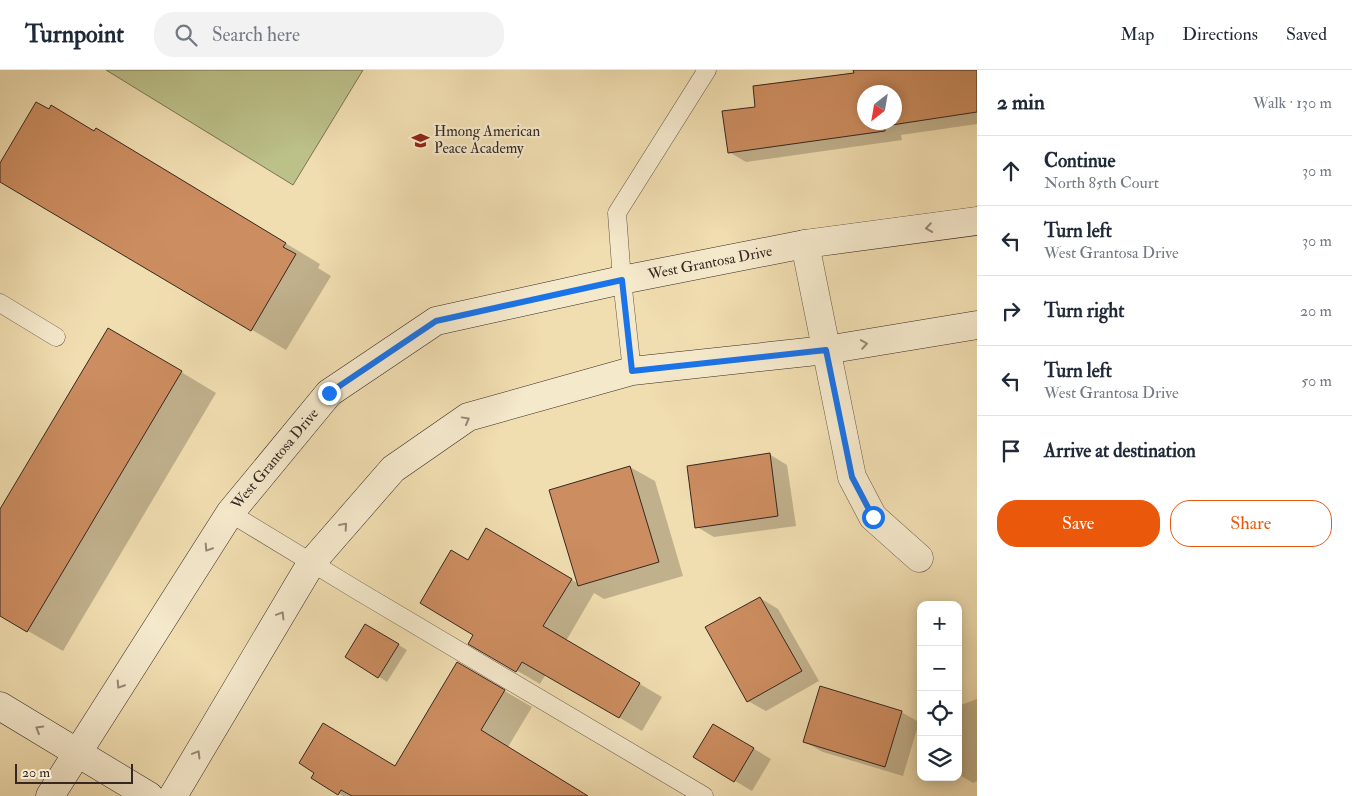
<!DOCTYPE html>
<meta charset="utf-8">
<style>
body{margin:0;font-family:"IM FELL Double Pica",serif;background:#f2f2f3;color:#1f2937}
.controls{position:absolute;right:15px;bottom:15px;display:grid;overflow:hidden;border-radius:10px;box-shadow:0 2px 12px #0003}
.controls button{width:45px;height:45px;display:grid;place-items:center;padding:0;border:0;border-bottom:1px solid #e0e1e3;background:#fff;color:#1f2937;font:25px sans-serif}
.compass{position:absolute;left:857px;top:15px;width:45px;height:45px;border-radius:50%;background:#fff;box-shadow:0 2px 12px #0003;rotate:211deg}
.scale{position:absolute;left:15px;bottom:12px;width:118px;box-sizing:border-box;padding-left:5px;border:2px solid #362721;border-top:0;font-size:14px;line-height:18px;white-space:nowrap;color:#362721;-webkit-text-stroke:4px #f5e9cc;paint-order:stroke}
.stop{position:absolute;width:15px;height:15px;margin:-11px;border:4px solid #1a73e8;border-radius:50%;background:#fff}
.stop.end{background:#1a73e8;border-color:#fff;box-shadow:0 1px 5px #0008}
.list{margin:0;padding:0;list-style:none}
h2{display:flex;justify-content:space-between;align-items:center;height:65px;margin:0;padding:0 20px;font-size:21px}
h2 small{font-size:16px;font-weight:400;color:#747a83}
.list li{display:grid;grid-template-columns:32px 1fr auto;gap:15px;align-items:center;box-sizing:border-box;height:70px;padding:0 20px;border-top:1px solid #e0e1e3}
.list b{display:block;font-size:19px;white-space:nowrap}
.list p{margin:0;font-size:16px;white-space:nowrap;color:#747a83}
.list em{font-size:16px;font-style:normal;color:#747a83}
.actions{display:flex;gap:10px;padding:15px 20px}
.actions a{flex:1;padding:11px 0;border:1px solid #ea580c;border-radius:20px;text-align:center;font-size:18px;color:#ea580c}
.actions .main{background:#ea580c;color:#fff}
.icon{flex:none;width:28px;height:28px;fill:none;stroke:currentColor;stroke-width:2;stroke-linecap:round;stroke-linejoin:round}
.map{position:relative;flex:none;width:977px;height:726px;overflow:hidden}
header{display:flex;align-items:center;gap:30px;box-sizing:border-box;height:70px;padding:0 25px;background:#fff;border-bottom:1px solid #e0e1e3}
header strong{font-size:24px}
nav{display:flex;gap:28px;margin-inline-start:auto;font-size:18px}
.search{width:350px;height:45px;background:#f2f2f3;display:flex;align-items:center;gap:12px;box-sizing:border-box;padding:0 18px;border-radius:20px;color:#747a83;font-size:19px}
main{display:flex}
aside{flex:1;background:#fff}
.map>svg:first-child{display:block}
.green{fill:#bcc089;stroke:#797455}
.shadow{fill:#0003;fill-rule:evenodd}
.building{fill:#cc8d60;stroke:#362721;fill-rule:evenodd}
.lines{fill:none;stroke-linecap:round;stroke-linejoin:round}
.lane-casing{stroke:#645445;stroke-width:19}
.street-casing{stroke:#645445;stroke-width:29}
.secondary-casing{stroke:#362721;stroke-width:29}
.lane{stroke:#f5e9cc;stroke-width:18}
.street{stroke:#f5e9cc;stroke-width:28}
.secondary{stroke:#f5e9cc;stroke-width:28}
.oneway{stroke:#968876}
.route{stroke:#1a73e8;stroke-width:6}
.labels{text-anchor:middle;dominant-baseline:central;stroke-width:4.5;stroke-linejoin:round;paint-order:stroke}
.poi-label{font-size:15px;fill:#362721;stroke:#f5e9cc;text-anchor:start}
.street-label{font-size:15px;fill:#362721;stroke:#f5e9cc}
</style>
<header>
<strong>Turnpoint</strong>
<div class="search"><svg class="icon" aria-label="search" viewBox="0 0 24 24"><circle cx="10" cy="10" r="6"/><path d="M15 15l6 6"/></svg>Search here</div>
<nav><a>Map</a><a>Directions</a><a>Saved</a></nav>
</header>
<main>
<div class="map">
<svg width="977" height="726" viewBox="0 0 977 726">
<rect width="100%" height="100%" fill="#f0ddb0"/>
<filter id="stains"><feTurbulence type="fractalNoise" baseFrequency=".004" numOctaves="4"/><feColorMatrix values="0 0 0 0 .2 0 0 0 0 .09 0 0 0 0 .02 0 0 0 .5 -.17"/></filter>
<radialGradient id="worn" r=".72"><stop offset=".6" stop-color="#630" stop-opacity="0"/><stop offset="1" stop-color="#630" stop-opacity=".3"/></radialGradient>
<path class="green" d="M106,0H363L293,115Z"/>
<g class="shadow">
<path d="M855,0H977V54L901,65L902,70L746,92L729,82L757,38L855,4ZM864,22H894V52H864Z"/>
<path d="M95,62L131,80L320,194L318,198L331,206L286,280L0,110V96Z"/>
<path d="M143,279L216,323L63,581L0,545V442Z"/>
<path d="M769,384L787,395L796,456L714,467L697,457Z"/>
<path d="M630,397L655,411L683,506L604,529L594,523L566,571L662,627L642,661L546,604L540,614L470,573L475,564L468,491L487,460L579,514Z"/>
<path d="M760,528L778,539L819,611L766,641L748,631Z"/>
<path d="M366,555L407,580L387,612L378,606Z"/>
<path d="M458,594L532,637L508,677L588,726H343L312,708L395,697Z"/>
<path d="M977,629V711L973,713L958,704V636Z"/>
<path d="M901,642L919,652L903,706L823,682L805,672Z"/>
<path d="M714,655L771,689L752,721L695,687Z"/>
</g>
<g class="building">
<path d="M853,0H977V42L885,56V61L728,83L722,41L755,37L753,16L854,3ZM864,22H894V52H864Z"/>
<path d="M36,32L49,39L51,35L94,61L96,58L286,173L283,177L296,184L251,261L0,112V93Z"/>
<path d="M108,258L182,301L27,562L0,546V439Z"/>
<path d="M770,383L778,446L695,458L687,396Z"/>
<path d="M630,396L659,492L578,516L549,420Z"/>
<path d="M486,458L572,509L543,556L640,613L619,648L522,592L516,602L468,574L473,565L420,533L451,480L468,490Z"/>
<path d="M760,527L802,601L747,632L705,557Z"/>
<path d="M365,554L399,574L378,608L345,587Z"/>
<path d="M457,592L505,620L481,660L588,726H352L341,720L338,725L311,708L314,703L299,693L323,653L395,696Z"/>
<path d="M820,616L902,641L885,697L803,672Z"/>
<path d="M713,654L754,678L734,712L693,687Z"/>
</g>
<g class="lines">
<defs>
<g id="lane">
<path d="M0,233L56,267"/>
<path d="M632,301L622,210L617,143L707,0"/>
<path d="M230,443L355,519L704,726"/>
</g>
<path id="street" d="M805,174L852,407L873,447L919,488"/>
<g id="secondary">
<path d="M0,636L149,726"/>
<path d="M50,726L230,443L329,323L436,251L622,210L805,174L977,151"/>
<path d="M173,726L312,492L393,399L468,347L632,301L826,280L977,255"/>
</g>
</defs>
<use href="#lane" class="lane-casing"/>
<use href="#street" class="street-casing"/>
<use href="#secondary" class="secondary-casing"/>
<use href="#lane" class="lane"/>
<use href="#street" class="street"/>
<use href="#secondary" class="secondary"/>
</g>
<defs><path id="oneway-chevron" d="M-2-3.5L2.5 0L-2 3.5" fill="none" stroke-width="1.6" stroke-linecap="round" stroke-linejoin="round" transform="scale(1.25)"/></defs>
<g class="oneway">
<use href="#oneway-chevron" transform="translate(929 158) rotate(172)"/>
<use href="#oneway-chevron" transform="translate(864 274) rotate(-9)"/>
<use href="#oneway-chevron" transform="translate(466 350) rotate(-29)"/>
<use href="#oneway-chevron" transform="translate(344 456) rotate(-49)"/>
<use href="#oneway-chevron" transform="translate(208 478) rotate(123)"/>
<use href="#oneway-chevron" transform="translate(281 545) rotate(-59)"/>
<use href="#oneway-chevron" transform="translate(120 615) rotate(123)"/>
<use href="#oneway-chevron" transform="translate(39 659) rotate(-150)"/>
<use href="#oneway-chevron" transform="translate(197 684) rotate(-59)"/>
</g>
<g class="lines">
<path class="route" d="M329,323L436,251L622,210L632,301L826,280L852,407L873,447"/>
</g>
<defs>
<symbol id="school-bare" viewBox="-9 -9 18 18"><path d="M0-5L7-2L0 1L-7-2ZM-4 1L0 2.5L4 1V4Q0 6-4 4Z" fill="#8f2418" stroke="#f5e9cc" stroke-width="2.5" paint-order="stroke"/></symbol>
</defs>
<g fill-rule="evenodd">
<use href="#school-bare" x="408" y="58" width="25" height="25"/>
</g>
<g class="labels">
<g class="poi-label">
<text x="434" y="61">Hmong American<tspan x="434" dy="17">Peace Academy</tspan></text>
</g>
<g class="street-label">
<text transform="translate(710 193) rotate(-11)">West Grantosa Drive</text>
<text transform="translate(275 389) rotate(-50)">West Grantosa Drive</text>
</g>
</g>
<rect width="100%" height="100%" filter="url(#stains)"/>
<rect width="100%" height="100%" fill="url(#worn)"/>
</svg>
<div class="controls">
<button>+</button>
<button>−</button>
<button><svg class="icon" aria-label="locate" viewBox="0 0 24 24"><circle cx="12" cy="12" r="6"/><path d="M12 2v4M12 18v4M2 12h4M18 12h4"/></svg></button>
<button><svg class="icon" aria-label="layers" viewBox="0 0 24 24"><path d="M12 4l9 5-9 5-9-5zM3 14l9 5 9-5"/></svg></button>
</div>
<svg class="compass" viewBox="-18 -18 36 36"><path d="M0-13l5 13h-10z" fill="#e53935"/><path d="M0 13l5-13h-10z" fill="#747a83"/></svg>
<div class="scale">20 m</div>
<div class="stop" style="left:873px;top:447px"></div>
<div class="stop end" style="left:329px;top:323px"></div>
</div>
<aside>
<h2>2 min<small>Walk · 130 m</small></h2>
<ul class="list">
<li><svg class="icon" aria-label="ahead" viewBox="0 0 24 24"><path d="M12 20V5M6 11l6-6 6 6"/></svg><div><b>Continue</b><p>North 85th Court</p></div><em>30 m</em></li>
<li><svg class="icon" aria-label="left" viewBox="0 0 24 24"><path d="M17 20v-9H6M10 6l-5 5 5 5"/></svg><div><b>Turn left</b><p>West Grantosa Drive</p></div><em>30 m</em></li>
<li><svg class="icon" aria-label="right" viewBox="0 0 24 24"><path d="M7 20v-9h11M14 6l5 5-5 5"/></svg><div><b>Turn right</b></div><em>20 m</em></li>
<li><svg class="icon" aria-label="left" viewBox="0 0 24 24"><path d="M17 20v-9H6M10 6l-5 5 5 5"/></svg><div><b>Turn left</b><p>West Grantosa Drive</p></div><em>50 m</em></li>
<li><svg class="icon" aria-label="arrive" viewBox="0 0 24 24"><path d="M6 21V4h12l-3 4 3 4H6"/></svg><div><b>Arrive at destination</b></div></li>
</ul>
<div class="actions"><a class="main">Save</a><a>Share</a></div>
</aside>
</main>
